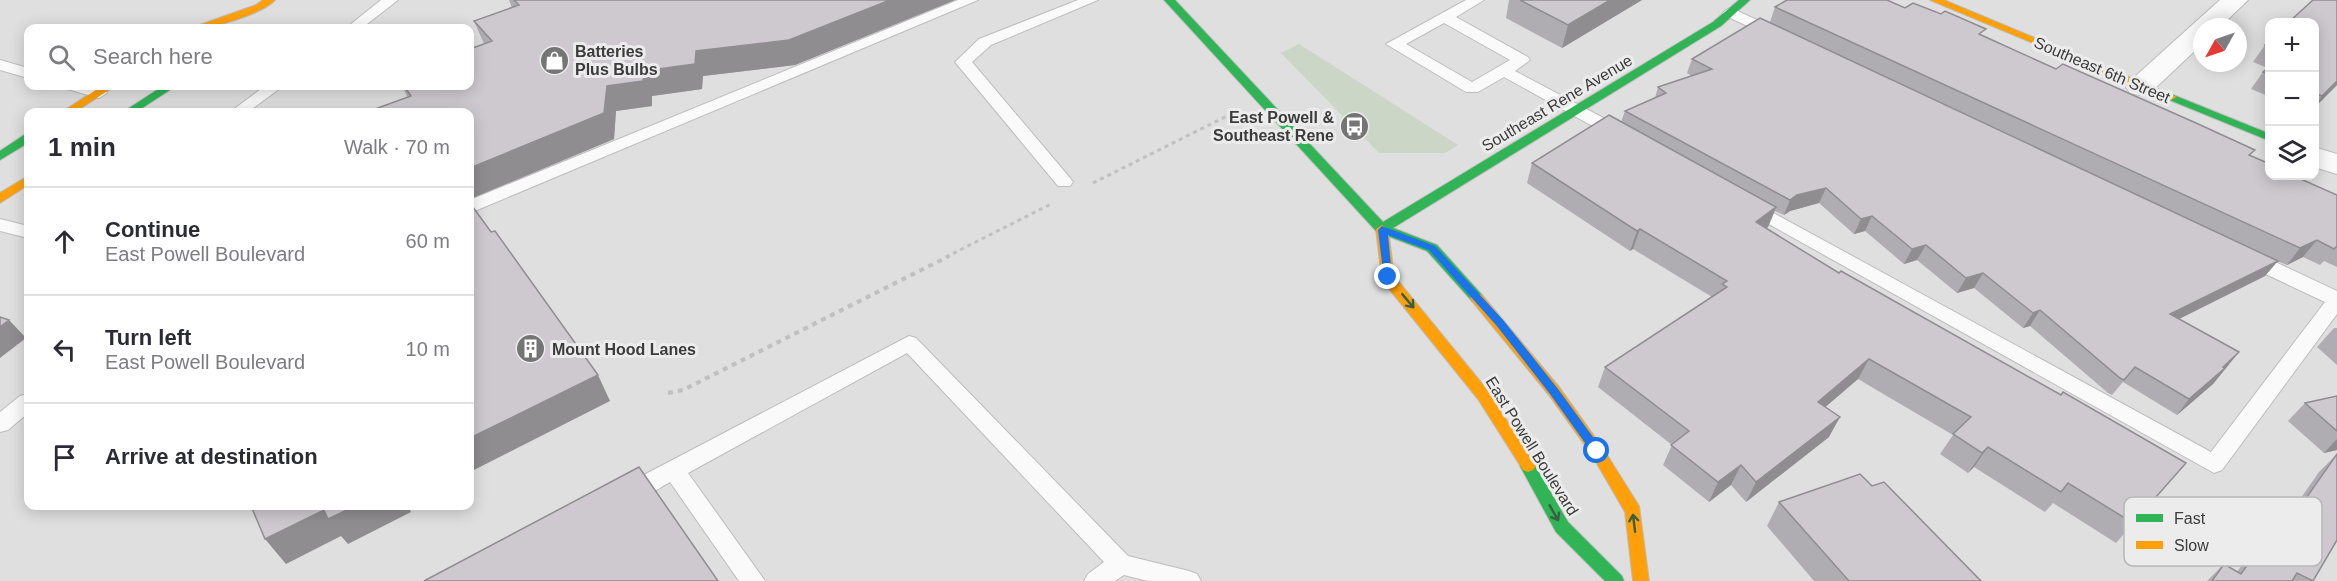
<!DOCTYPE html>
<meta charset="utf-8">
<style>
body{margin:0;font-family:Helvetica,sans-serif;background:#f7f7f7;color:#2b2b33}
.controls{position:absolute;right:18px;top:18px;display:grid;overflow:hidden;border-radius:12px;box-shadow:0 3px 15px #0003}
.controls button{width:54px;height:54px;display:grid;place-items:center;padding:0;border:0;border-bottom:2px solid #e1e1e2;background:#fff;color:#2b2b33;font:30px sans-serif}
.compass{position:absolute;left:2193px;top:18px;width:54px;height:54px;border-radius:50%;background:#fff;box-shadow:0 3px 15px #0003;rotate:230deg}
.stop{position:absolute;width:18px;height:18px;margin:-14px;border:4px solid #1a73e8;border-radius:50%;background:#fff}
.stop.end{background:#1a73e8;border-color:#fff;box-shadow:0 2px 6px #0008}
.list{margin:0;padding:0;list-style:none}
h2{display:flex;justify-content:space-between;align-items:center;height:78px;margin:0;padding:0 24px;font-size:26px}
h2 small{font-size:20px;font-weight:400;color:#7c7c81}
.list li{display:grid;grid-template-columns:39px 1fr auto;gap:18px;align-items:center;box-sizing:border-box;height:108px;padding:0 24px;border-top:2px solid #e1e1e2}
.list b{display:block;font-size:22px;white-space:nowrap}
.list p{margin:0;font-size:20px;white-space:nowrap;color:#7c7c81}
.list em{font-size:20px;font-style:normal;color:#7c7c81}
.icon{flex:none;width:33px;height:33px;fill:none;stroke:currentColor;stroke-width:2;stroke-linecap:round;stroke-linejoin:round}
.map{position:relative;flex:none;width:2337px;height:581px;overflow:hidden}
.search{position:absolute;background:#fff;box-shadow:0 3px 15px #0003;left:24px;top:24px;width:450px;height:66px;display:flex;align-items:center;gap:15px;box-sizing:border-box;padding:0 21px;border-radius:12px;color:#7c7c81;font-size:22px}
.panel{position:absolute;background:#fff;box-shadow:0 3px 15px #0003;left:24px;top:108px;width:450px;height:402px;border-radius:12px}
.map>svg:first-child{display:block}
.green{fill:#cbd6c6}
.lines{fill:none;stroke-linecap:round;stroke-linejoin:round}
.lane-casing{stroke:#bdbdbd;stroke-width:2}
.street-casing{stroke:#bdbdbd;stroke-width:2}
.fast-casing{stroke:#bdbdbd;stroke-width:2}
.slow-casing{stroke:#bdbdbd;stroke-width:2}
.path-far1{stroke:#c0c0c0;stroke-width:3;stroke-dasharray:4 4;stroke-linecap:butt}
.path{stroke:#c0c0c0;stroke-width:4;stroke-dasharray:5 5;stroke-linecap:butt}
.lane{fill:#fafafa;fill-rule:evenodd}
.street{fill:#fafafa;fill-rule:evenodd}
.fast{fill:#30b455;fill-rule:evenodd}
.slow{fill:#ff9f0a;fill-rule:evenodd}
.wall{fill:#b0adb2}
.shaded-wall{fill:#908d91}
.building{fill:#cdc9cf;stroke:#908d91;stroke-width:1.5}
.oneway{stroke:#386044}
.route{fill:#1a73e8}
.labels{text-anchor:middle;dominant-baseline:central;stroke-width:6;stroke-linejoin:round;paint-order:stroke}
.poi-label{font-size:16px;font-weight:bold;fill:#3c3c3c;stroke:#ececed;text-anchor:start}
.street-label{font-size:16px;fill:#3c3c3c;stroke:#ececed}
.key{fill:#ececed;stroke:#b7b7b8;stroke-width:1.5}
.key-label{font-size:16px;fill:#3c3c3c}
</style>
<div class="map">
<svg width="2337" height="581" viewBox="0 0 2337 581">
<rect width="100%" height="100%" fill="#dfdfdf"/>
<path class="green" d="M1299,44L1458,145L1445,153H1379L1281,53Z"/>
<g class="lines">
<defs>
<g id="lane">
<path d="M381,0H398L362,28H346Z"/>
<path d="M958,0H978L470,213V200Z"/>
<path d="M1078,0H1098L991,45L972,62L1070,178L1073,182L1070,186H1058L955,62L979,39Z"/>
<path d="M1466,0H1484L1456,17L1528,57L1530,60L1515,71L1626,130L1629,134L1626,138H1614L1504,77L1478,92H1466L1386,44ZM1444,23L1510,60L1472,82L1406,44Z"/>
<path d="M1731,8L1781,31L1784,34L1776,39L1771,37L1726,16L1723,13L1726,10Z"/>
<path d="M0,60L28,68V78L0,70Z"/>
<path d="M65,86H90L105,90L107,93L99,98L67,89Z"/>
<path d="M265,86H283L248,112H230Z"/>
<path d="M1748,199L2211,452L2325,302L2240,262L2238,257L2240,252H2254L2337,291V314L2222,470L2214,473L1742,209L1739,205L1742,201Z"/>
<path d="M0,219L28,226V238L0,231Z"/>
<path d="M909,336L916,338L1128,556L1189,571L1197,574L1201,581H1148L1124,575L1115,581H1084L1088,574L1104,562L907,353L688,473L765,581H739L670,482C655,490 636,506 619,500L616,494L619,488Z"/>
<path d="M28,394V413L8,430L0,432V412L20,396Z"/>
</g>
<g id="street">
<path d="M2220,0H2248L2220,27H2202V44L2150,93L2140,95L2130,93L2126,87L2130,81Z"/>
<path d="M2314,147L2337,154V174L2314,167Z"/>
</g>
<g id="fast">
<path d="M1164,0H1175L1383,222L1713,22L1739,0H1750L1721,26L1393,228L1437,245L1482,295L1484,298L1482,301H1472L1427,251L1377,232Z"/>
<path d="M163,86H176L136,112H123Z"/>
<path d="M2171,94L2270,134V141L2167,99L2165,97Z"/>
<path d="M24,135H28V143L0,160V151Z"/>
<path d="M1528,460L1533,462L1568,522L1622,576L1624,581H1605L1556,532L1520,466L1523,462Z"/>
</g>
<g id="slow">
<path d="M263,0H275C262,14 210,30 191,28L256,5Z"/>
<path d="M1930,0H1944L2177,97L2171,100L2167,99Z"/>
<path d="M102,86H115L75,112H62Z"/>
<path d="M28,176V185L0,203V193Z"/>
<path d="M1382,225L1388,229L1394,276L1488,391L1533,462L1536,466L1533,470L1528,472L1523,470L1478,399L1382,280L1376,229Z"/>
<path d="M1477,293L1482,295L1559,387L1602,447L1639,506L1649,581H1633L1625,512L1592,455L1549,395L1472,301L1470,298L1472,295Z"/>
</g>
</defs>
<use href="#lane" class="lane-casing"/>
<use href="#street" class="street-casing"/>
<use href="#fast" class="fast-casing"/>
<use href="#slow" class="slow-casing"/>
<g class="path-far1">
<path d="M1093,183L1231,114"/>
<path d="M946,257L1051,204"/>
</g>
<path class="path" d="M668,393L683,390L949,256"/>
<use href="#lane" class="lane"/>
<use href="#street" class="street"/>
<use href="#fast" class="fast"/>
<use href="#slow" class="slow"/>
</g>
<g class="wall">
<path d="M509,0H955L795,65L703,76L702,89L652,96V106L616,111L614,139L470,199V112L408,98L402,86H470L484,44L474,21L512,8Z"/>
<path d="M1509,0H1642L1562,48L1506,18Z"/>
<path d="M2337,0V85L2314,108V22Z"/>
<path d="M1775,7L1905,8L1983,36L2337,195V267L2324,261L2320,265L2303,257L2287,265L2277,261L2265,276L2179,319L2239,352L2213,384L2177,415L2123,382L2112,395L2108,393L2030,326L2023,328L1974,288L1957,293L1917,260L1904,264L1865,231L1854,234L1819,203L1790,211L1784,215L1775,211L1768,227L1766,228L1839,273L2186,463L2116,543L2053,503L2045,512L1974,467L1968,473L1940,454L1953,435L1858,379L1825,407L1829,437L1746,502L1731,485L1709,502L1663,465L1672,445L1598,387L1605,367L1712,297L1633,249L1630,251L1527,183L1532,163L1621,122L1625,111L1655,98L1658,87L1692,76L1687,73L1692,59L1770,22Z"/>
<path d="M2270,40V97L2251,89L2263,72L2268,68L2253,62L2265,45Z"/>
<path d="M2334,328H2337V365L2317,347Z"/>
<path d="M2337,396V450L2324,453L2288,421L2305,403Z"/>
<path d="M2337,454L2313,581H2207L2224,564L2237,572L2276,517L2294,499L2298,502L2319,472Z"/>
<path d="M1872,486L1981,581H1814L1767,526L1779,502Z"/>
</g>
<g class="shaded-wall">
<path d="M890,0H955L795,65L703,76L702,89L652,96V106L616,111L614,139L470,199V168L607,86L696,51Z"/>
<path d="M1610,0H1642L1562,48L1568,25Z"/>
<path d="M2337,81V85L2314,108V107L2322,96Z"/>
<path d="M1826,188L1819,203L1790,211L1784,215L1790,200L1797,195Z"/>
<path d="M1776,207L1768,227L1748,242L1756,222Z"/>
<path d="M1872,216L1865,231L1854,234L1861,219Z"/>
<path d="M1640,229L1633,249L1630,251L1637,231Z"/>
<path d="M2317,240L2303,257L2287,265L2300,248Z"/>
<path d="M1926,245L1917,260L1904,264L1912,249Z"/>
<path d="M2278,261L2265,276L2159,329L2170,314Z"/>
<path d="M1983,273L1974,288L1957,293L1966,278Z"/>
<path d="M2040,310L2030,326L2023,328L2033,313Z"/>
<path d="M9,320L26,338L0,358V327Z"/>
<path d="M2239,352L2213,384L2177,415L2189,399Z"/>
<path d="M1869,359L1858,379L1808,422L1818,402Z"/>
<path d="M598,375L610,401L470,472V438Z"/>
<path d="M1840,417L1829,437L1746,502L1756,482Z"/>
<path d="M2337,439V450L2324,453Z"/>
<path d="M1988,447L1974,467L1968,473L1982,453Z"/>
<path d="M1741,465L1731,485L1709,502L1718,482Z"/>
<path d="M355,506H408L411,512L348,544L341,536L286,564L265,539L324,510Z"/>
</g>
<g class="building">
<path d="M514,0H890L789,40L696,51L695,64L644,71L643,81L607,86L604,113L470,168V112H367L411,96L404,86H470V49L492,41L474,21L519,5Z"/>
<path d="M1520,0H1610L1568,25Z"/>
<path d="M1787,0H1887L1905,8L1913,3L1941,14L1945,11L1986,29L1979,34L2056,69L2063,64L2196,123L2255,150L2249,155L2270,164V176H2294L2337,195V246L2334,249L2317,240L2300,248L1775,7Z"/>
<path d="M2313,0H2337V81L2322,96L2314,93V22H2289Z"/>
<path d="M1760,18L2278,261L2170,314L2239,352L2223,367L2225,368L2189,399L2135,367L2124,380L2120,378L2040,310L2033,313L1983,273L1966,278L1926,245L1912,249L1872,216L1861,219L1826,188L1797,195L1790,200L1625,111L1666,93L1658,87L1712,69L1692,59Z"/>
<path d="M2270,40V46L2265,45Z"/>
<path d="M2270,66V75L2263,72Z"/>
<path d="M1609,115L1776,207L1756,222L1839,273L1841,271L2061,395L2063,392L2186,463L2133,523L2068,483L2061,492L1988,447L1982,453L1953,434L1971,417L1869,359L1818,402L1840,417L1756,482L1741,465L1718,482L1671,445L1689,431L1605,367L1727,287L1722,284L1727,281L1640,229L1637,231L1532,163Z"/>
<path d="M470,203L491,232L495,231L598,375L470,438Z"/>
<path d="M0,317L9,320L0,327Z"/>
<path d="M2337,396V431L2305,403Z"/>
<path d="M2337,454V540L2313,581L2297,573L2292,581H2212L2224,564L2241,574L2294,499L2302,504Z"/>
<path d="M639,467L718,581H424Z"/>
<path d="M1860,474L1872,486L1884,482L1981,581H1849L1779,502Z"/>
<path d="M251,506H355L328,519L324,510L265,539Z"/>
</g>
<defs><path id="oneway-shaft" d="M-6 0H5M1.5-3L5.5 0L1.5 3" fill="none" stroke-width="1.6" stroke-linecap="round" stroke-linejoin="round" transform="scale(1.5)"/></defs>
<g class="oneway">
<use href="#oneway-shaft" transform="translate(1408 301) rotate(50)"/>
<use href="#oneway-shaft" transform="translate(1554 513) rotate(60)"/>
<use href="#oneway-shaft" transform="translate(1634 523) rotate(-97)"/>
</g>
<path class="route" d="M1382,226L1435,246L1503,320L1558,389L1601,448V454H1593L1550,394L1496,325L1429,250L1388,235L1392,277L1384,279L1378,230Z"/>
<defs>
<symbol id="shop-disc" viewBox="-11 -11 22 22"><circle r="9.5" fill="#757575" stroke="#ececed"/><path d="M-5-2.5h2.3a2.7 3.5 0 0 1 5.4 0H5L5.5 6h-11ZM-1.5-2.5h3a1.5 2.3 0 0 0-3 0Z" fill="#fff"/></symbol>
<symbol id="bus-disc" viewBox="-11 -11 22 22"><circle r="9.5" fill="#757575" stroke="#ececed"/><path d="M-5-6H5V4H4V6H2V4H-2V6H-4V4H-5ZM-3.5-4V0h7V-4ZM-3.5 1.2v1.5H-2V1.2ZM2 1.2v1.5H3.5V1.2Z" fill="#fff"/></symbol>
<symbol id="building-disc" viewBox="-11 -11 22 22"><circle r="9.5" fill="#757575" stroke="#ececed"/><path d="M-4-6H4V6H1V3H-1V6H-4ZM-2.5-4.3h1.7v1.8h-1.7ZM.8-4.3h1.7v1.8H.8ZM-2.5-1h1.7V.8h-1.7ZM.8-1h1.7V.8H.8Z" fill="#fff"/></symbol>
</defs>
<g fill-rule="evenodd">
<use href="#shop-disc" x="538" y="44" width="33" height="33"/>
<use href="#bus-disc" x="1338" y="110" width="33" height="33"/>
<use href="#building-disc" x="514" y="332" width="33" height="33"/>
</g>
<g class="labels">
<g class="poi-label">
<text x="575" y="51">Batteries<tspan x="575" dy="18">Plus Bulbs</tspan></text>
<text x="1334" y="117" text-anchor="end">East Powell &amp;<tspan x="1334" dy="18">Southeast Rene</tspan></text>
<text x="552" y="349">Mount Hood Lanes</text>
</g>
<g class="street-label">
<text transform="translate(2102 70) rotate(23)">Southeast 6th Street</text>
<text transform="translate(1557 103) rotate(-31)">Southeast Rene Avenue</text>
<text transform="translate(1532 446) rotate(58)">East Powell Boulevard</text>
</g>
</g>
<rect x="2124" y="497" width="198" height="69" rx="9" class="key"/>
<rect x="2136" y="514" width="27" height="8" fill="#30b455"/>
<rect x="2136" y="541" width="27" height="8" fill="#ff9f0a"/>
<g class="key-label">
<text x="2174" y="524">Fast</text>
<text x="2174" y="551">Slow</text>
</g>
</svg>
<div class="controls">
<button>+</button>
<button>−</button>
<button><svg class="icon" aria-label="layers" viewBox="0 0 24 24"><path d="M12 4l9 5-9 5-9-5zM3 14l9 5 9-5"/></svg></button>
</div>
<svg class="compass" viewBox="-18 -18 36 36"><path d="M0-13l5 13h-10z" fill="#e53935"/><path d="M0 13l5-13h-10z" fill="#7c7c81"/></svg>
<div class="stop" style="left:1597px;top:451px"></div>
<div class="stop end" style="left:1388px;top:277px"></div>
<div class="search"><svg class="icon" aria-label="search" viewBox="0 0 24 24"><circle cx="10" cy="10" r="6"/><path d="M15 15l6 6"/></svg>Search here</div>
<section class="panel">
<h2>1 min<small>Walk · 70 m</small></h2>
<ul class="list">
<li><svg class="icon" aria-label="ahead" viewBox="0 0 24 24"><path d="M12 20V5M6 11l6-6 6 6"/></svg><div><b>Continue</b><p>East Powell Boulevard</p></div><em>60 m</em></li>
<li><svg class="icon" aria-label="left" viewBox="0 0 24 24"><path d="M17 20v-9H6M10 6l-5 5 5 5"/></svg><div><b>Turn left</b><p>East Powell Boulevard</p></div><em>10 m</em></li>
<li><svg class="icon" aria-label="arrive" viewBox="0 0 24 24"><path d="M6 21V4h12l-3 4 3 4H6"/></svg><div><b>Arrive at destination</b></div></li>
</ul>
</section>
</div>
